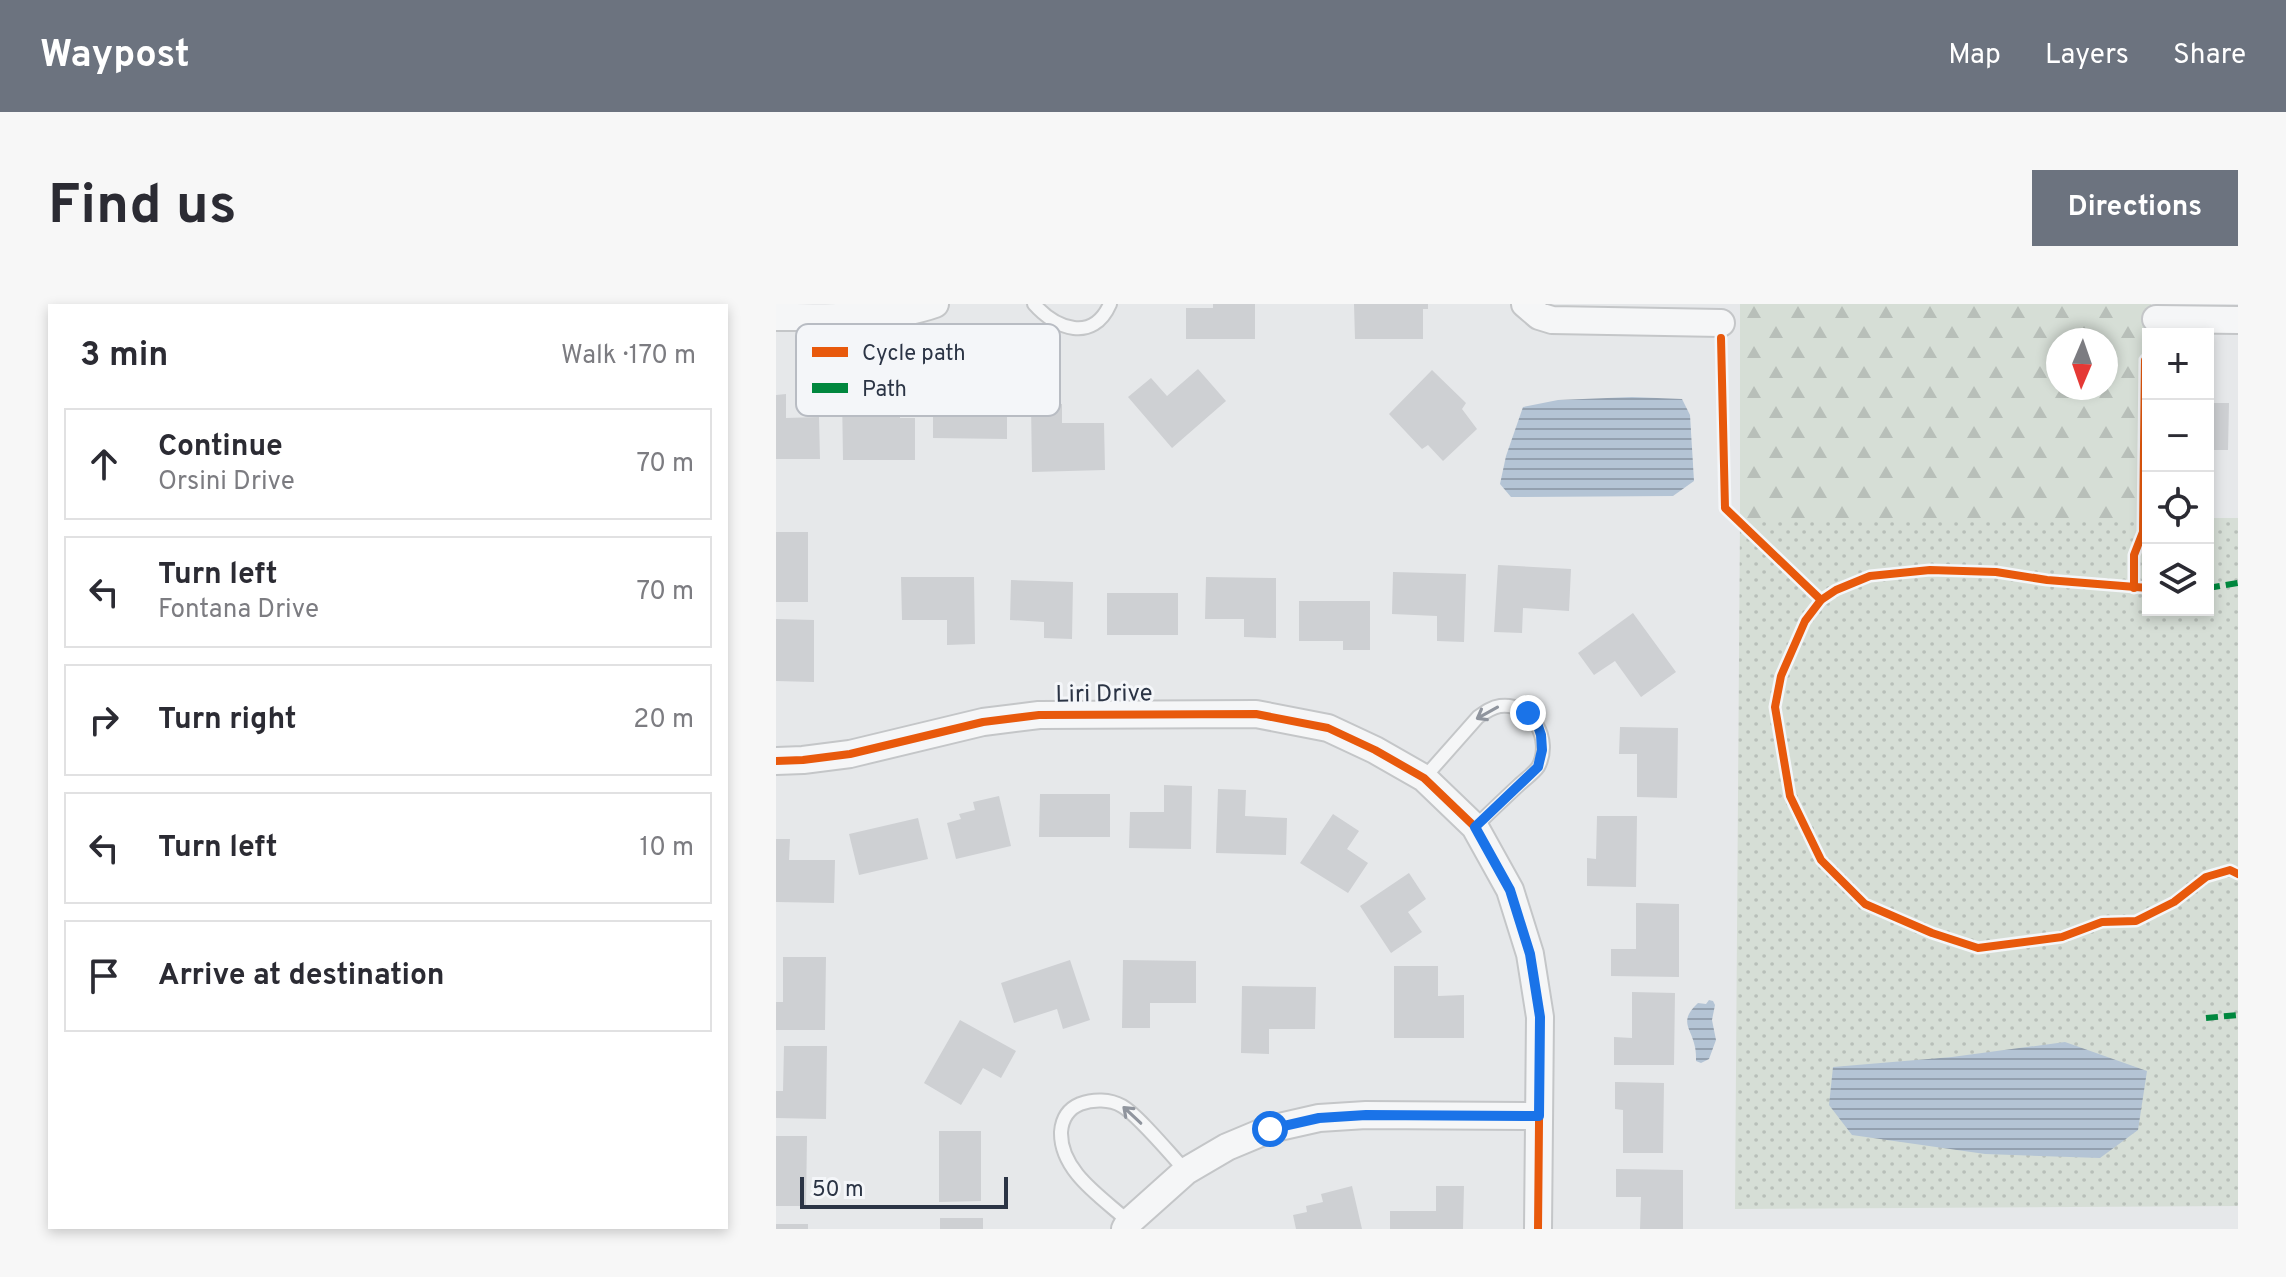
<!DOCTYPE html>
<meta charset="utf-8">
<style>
body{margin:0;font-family:Overpass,sans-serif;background:#f7f7f7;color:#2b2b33}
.controls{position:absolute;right:24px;top:24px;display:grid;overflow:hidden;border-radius:0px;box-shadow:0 4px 12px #0003}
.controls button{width:72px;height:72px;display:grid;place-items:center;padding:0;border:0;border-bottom:2px solid #e1e1e2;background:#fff;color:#2b2b33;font:40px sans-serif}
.compass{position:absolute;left:1270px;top:24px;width:72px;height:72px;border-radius:50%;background:#fff;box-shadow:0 4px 12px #0003;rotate:182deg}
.scale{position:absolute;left:24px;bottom:20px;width:208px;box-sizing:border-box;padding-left:8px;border:4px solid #2b3445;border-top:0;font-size:22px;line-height:28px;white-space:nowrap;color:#2b3445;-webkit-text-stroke:6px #f4f6f9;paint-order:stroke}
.stop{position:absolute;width:24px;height:24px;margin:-18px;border:6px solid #1a73e8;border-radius:50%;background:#fff}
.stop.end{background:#1a73e8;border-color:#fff;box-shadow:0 2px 8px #0008}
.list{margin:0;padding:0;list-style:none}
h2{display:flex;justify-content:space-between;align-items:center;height:104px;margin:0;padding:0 32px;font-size:34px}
h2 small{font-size:26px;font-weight:400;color:#7c7c81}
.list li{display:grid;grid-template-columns:52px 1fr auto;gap:24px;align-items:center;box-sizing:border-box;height:112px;margin:0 16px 16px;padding:0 16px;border:2px solid #e1e1e2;border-radius:0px}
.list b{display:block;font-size:30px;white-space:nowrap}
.list p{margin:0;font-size:26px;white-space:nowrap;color:#7c7c81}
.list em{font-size:26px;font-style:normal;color:#7c7c81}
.icon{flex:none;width:44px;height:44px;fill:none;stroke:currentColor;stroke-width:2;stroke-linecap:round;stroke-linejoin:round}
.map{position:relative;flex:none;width:1462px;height:925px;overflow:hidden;border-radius:0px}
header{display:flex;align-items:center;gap:48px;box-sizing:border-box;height:112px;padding:0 40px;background:#6c737f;color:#fff}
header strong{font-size:38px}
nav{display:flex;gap:44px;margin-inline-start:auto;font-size:28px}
.intro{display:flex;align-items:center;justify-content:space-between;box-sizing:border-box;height:192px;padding:0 48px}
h1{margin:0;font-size:56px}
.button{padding:20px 36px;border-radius:0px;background:#6c737f;color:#fff;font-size:28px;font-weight:700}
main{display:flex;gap:48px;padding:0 48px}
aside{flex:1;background:#fff;border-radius:0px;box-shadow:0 4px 12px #0003}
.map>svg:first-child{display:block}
.forest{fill:url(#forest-firs);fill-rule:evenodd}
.park{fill:url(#park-dots)}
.water{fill:url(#water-rules)}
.building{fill:#ced0d3}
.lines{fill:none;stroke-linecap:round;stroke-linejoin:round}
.service-casing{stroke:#c4c6c8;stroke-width:16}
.minor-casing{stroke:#c4c6c8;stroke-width:30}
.service{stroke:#f5f6f7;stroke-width:12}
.minor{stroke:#f5f6f7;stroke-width:26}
.quiet{stroke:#00873e;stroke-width:6;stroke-dasharray:12 6;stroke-linecap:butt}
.cycleway-casing{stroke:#f4f6f9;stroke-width:13}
.cycleway{stroke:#e8590c;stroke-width:8}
.oneway{stroke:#90959e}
.route{stroke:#1a73e8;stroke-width:10}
.labels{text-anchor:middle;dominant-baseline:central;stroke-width:6;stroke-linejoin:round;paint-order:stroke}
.street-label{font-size:24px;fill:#2b3445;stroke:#f4f6f9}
.key{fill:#f4f6f9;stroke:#b8bcc3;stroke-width:2}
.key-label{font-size:22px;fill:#2b3445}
</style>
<header>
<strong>Waypost</strong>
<nav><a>Map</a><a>Layers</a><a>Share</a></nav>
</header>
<div class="intro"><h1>Find us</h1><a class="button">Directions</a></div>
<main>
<aside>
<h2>3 min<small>Walk · 170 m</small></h2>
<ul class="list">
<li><svg class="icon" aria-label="ahead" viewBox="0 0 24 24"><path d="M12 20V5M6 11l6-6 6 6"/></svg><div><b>Continue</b><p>Orsini Drive</p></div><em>70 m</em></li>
<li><svg class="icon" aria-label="left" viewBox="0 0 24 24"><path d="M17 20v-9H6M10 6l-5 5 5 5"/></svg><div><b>Turn left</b><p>Fontana Drive</p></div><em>70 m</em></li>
<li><svg class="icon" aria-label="right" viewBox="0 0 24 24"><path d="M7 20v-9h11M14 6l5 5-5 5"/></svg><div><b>Turn right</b></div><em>20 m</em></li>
<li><svg class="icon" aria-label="left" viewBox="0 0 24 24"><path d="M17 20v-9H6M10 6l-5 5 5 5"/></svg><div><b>Turn left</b></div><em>10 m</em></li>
<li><svg class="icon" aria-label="arrive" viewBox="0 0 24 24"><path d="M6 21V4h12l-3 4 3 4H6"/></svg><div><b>Arrive at destination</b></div></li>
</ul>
</aside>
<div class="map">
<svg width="1462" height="925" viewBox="0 0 1462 925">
<defs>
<pattern id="forest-firs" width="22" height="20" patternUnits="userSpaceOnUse" patternTransform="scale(2)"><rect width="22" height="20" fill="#d6ded6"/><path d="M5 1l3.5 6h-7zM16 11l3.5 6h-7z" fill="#b8bfb9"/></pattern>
<pattern id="park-dots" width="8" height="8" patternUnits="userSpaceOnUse" patternTransform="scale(2)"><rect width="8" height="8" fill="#d6ded6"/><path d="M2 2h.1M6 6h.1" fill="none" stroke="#b8bfb9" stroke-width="1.8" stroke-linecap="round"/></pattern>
<pattern id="water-rules" width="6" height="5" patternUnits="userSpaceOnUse" patternTransform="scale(2)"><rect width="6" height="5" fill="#b4c4d5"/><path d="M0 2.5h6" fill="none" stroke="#93a0af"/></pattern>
</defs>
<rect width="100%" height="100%" fill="#e6e8ea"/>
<path class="forest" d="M964,0H1375V30H1372V214H964ZM1282,36H1330V84H1282Z"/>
<path class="park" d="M964,214H1372V306H1432V214H1462V902L959,905Z"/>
<g class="water">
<path d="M856,93L906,95L914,111L918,177L897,192L735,193L724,180L730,152L747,103L782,96Z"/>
<path d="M933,696L937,697L939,701L936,716L940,736L933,755L925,759L920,757C920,752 920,748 919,743C915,723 902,718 922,699L930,700Z"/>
<path d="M1289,738L1371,767L1362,826L1324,854L1209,850L1076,831L1053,801L1057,763L1176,753Z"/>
</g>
<g class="building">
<path d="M437,0H479V35H410V4H437Z"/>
<path d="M578,0H652V5H647V35H579Z"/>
<path d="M422,65L450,97L396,144L352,93L375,74L391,92Z"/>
<path d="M656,66L690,99L686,105L701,125L667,157L652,141L646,145L613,110Z"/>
<path d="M157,81H188V90H231V135L157,134Z"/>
<path d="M10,90V114L43,113L44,155H0V91Z"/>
<path d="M66,90H97L98,113H106V107H124V114H139V156H67Z"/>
<path d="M1432,99H1453L1452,146H1432Z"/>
<path d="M255,100H286V119H328L329,166L256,168Z"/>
<rect x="0" y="228" width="32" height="70"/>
<path d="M722,261L795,265L793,307L747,304L746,329L718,328Z"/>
<path d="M617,268L690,270L688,338L661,337V312L616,310Z"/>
<path d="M125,273H198L199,340L171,341V316H126Z"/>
<path d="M430,273L500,274V334L468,333V315H429Z"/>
<path d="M235,276L297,278L296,335L268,334V318L234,316Z"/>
<rect x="331" y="289" width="71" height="42"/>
<path d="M523,297H594V346H567V337H523Z"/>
<path d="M857,309L900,368L865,393L839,357L818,371L802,349Z"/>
<path d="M0,315L38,316V378L0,377Z"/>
<path d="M844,423L902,424L901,494L861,493V450H843Z"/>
<path d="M388,481L416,482L415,545L353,544L354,508H388Z"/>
<path d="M442,485L470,486L469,512L511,514L510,551L440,549Z"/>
<path d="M264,490H334V533H263Z"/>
<path d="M223,492L235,542L180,555L171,519L185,515L183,510L199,506L197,498Z"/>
<path d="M557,510L583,527L571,545L592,559L572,589L524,559Z"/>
<path d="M821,512H861L860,583L811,582V554L820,555Z"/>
<path d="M142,514L152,555L83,571L73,530Z"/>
<path d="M0,535H14L13,556H59L58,599L0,598Z"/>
<path d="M633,569L650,595L632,608L646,628L615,649L584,602Z"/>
<path d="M860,599L903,600V673L835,672V645H860Z"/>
<path d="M7,653H50L49,726H0V698H7Z"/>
<path d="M294,656L314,716L287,725L281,705L238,719L225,679Z"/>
<path d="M347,656L420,657V699H374V724H346Z"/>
<path d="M618,662H662V692L688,691V734H618Z"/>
<path d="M466,682L540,683L539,725H493V750L465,749Z"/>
<path d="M856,688L899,689L898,761H838V733L856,734Z"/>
<path d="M184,716L240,747L225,774L207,764L185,801L148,779Z"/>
<path d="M8,742H51L50,815L0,814V787H7Z"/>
<path d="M839,778L888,779L887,849H847V806L839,805Z"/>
<path d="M163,827H205V897L163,898Z"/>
<path d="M0,832H31L30,902H0Z"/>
<path d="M840,865L907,866V925H864L865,893H840Z"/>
<path d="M576,882L586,925H520L517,911L531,908L530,902L547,898L545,890Z"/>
<path d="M660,882H688L687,925H614V907H660Z"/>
<rect x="164" y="914" width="43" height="11"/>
<rect x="0" y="920" width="32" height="5"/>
</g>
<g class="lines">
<defs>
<g id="service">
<path d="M258,0C280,25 317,39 334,0"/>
<path d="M648,474L702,413C709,408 716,403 724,402C756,398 777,436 762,463C758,469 749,475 744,480C729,494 714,508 699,523"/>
<path d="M353,918C327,894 284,868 285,828C286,815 292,805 304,800C317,795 334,795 346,802C362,811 395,851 410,867"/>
</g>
<g id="minor">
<path d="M749,0L763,12L776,16L945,19"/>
<path d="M0,13C47,13 115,16 159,0"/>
<path d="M1380,15L1462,16"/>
<path d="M0,457L27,456L74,450L207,418L263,411L480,410L552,424L599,446L648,474L699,523L734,586L754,650L764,713L762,925"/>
<path d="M349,925L353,918L410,867L451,843L494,825L543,814L590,811L763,812"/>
</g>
</defs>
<use href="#service" class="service-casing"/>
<use href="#minor" class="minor-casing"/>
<use href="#service" class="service"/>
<use href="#minor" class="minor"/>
<g class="quiet">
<path d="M1432,284L1462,279"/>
<path d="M1430,714L1462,711"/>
</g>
<defs>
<g id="cycleway">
<path d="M945,34L949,204L1045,296"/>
<path d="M1358,284V251L1367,228L1369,56L1372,53"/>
<path d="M1372,284L1271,276L1220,268L1154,266L1094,272L1060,286L1045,296L1029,317L1005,372L999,403L1014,492L1045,556L1089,600L1156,629L1202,644L1286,633L1326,618L1360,617L1398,598L1430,573L1454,566L1462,570"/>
<path d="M0,457L27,456L74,450L207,418L263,411L480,410L552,424L599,446L648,474L699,523L734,586L754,650L764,713L762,925"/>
</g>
</defs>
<use href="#cycleway" class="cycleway-casing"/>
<use href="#cycleway" class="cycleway"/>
</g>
<defs><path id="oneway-shaft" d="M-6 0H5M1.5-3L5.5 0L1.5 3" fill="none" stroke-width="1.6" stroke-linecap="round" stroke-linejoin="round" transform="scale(2)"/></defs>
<g class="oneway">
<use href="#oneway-shaft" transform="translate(711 409) rotate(151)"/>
<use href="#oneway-shaft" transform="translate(356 811) rotate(-137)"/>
</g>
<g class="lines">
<path class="route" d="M494,825L543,814L590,811L763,812L764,713L754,650L734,586L699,523L762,463L766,446L765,431L761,419L752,409"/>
</g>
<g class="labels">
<g class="street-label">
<text transform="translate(328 391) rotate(-1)">Liri Drive</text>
</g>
</g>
<rect x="20" y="20" width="264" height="92" rx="12" class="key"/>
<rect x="36" y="43" width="36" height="10" fill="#e8590c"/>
<rect x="36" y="79" width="36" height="10" fill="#00873e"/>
<g class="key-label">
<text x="86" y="56">Cycle path</text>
<text x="86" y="92">Path</text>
</g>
</svg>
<div class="controls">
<button>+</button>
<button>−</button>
<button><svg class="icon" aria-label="locate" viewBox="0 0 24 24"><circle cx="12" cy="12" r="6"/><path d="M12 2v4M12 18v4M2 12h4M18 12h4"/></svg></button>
<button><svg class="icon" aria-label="layers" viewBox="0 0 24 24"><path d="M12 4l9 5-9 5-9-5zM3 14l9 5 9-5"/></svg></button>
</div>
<svg class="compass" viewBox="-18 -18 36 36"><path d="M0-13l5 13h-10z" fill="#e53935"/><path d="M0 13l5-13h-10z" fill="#7c7c81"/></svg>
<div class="scale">50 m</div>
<div class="stop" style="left:494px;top:825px"></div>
<div class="stop end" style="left:752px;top:409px"></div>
</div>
</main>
